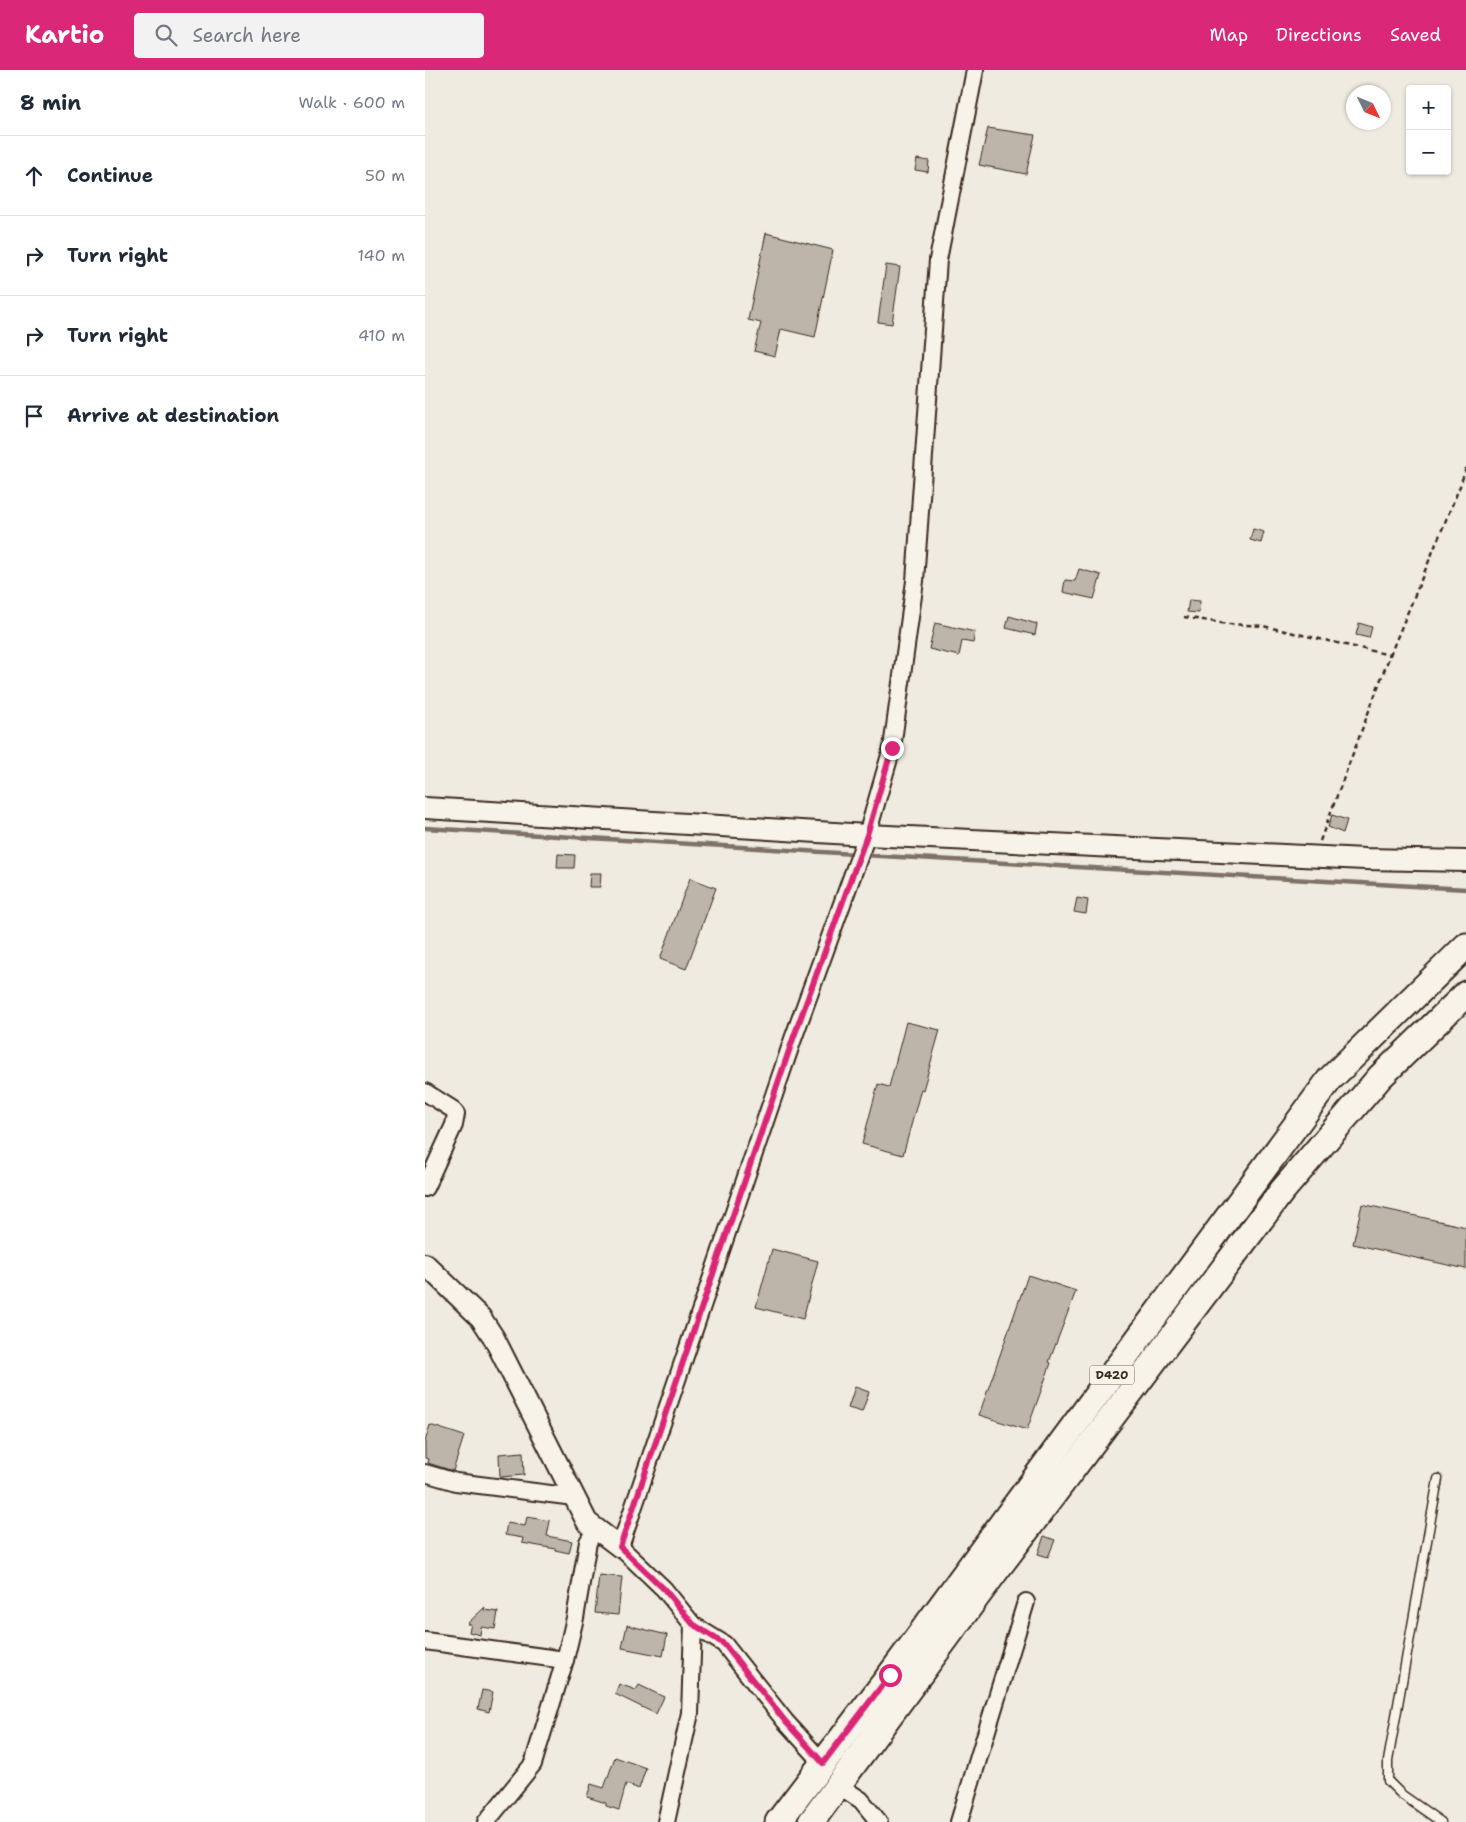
<!DOCTYPE html>
<meta charset="utf-8">
<style>
body{margin:0;font-family:"Shantell Sans",sans-serif;background:#f2f2f3;color:#1f2937}
.controls{position:absolute;right:15px;top:15px;display:grid;overflow:hidden;border-radius:5px;box-shadow:0 1px 4px #0004}
.controls button{width:45px;height:45px;display:grid;place-items:center;padding:0;border:0;border-bottom:1px solid #e0e1e3;background:#fff;color:#1f2937;font:25px sans-serif}
.compass{position:absolute;left:921px;top:15px;width:45px;height:45px;border-radius:50%;background:#fff;box-shadow:0 1px 4px #0004;rotate:133deg}
.stop{position:absolute;width:15px;height:15px;margin:-11px;border:4px solid #db2777;border-radius:50%;background:#fff}
.stop.end{background:#db2777;border-color:#fff;box-shadow:0 1px 5px #0008}
.list{margin:0;padding:0;list-style:none}
h2{display:flex;justify-content:space-between;align-items:center;height:65px;margin:0;padding:0 20px;font-size:21px}
h2 small{font-size:16px;font-weight:400;color:#747a83}
.list li{display:grid;grid-template-columns:32px 1fr auto;gap:15px;align-items:center;box-sizing:border-box;height:80px;padding:0 20px;border-top:1px solid #e0e1e3}
.list b{display:block;font-size:19px;white-space:nowrap}
.list em{font-size:16px;font-style:normal;color:#747a83}
.icon{flex:none;width:28px;height:28px;fill:none;stroke:currentColor;stroke-width:2;stroke-linecap:round;stroke-linejoin:round}
.map{position:relative;flex:none;width:1041px;height:1752px;overflow:hidden}
header{display:flex;align-items:center;gap:30px;box-sizing:border-box;height:70px;padding:0 25px;background:#db2777;color:#fff}
header strong{font-size:24px}
nav{display:flex;gap:28px;margin-inline-start:auto;font-size:18px}
.search{width:350px;height:45px;background:#f2f2f3;display:flex;align-items:center;gap:12px;box-sizing:border-box;padding:0 18px;border-radius:5px;color:#747a83;font-size:19px}
main{display:flex}
aside{flex:1;background:#fff}
.map>svg:first-child{display:block}
.lines{fill:none;stroke-linecap:round;stroke-linejoin:round}
.stream{stroke:#7e7266;stroke-width:4.5}
.building{fill:#bdb5aa;stroke:#3b2a1e}
.service-casing{stroke:#3b2a1e;stroke-width:11}
.minor-casing{stroke:#3b2a1e;stroke-width:20}
.tertiary-casing{stroke:#3b2a1e;stroke-width:24}
.primary-casing{stroke:#3b2a1e;stroke-width:29}
.path{stroke:#3b2a1e;stroke-width:2.5;stroke-dasharray:5 4;stroke-linecap:butt}
.service{stroke:#f7f3e8;stroke-width:8}
.minor{stroke:#f7f3e8;stroke-width:16}
.tertiary{stroke:#f7f3e8;stroke-width:20}
.primary{stroke:#f7f3e8;stroke-width:25}
.route{stroke:#db2777;stroke-width:6}
.labels{text-anchor:middle;dominant-baseline:central;stroke-width:5;stroke-linejoin:round;paint-order:stroke}
.shield{fill:#f7f3e8;stroke:#73665b;stroke-width:1}
.shield-label{font-size:12px;font-weight:bold;fill:#3b2a1e}
</style>
<header>
<strong>Kartio</strong>
<div class="search"><svg class="icon" aria-label="search" viewBox="0 0 24 24"><circle cx="10" cy="10" r="6"/><path d="M15 15l6 6"/></svg>Search here</div>
<nav><a>Map</a><a>Directions</a><a>Saved</a></nav>
</header>
<main>
<aside>
<h2>8 min<small>Walk · 600 m</small></h2>
<ul class="list">
<li><svg class="icon" aria-label="ahead" viewBox="0 0 24 24"><path d="M12 20V5M6 11l6-6 6 6"/></svg><div><b>Continue</b></div><em>50 m</em></li>
<li><svg class="icon" aria-label="right" viewBox="0 0 24 24"><path d="M7 20v-9h11M14 6l5 5-5 5"/></svg><div><b>Turn right</b></div><em>140 m</em></li>
<li><svg class="icon" aria-label="right" viewBox="0 0 24 24"><path d="M7 20v-9h11M14 6l5 5-5 5"/></svg><div><b>Turn right</b></div><em>410 m</em></li>
<li><svg class="icon" aria-label="arrive" viewBox="0 0 24 24"><path d="M6 21V4h12l-3 4 3 4H6"/></svg><div><b>Arrive at destination</b></div></li>
</ul>
</aside>
<div class="map">
<svg width="1041" height="1752" viewBox="0 0 1041 1752">
<rect width="100%" height="100%" fill="#efebe0"/>
<filter id="ink" filterUnits="userSpaceOnUse"><feTurbulence type="fractalNoise" baseFrequency=".02" numOctaves="2"/><feDisplacementMap in="SourceGraphic" scale="10" xChannelSelector="R" yChannelSelector="G"/><feConvolveMatrix kernelMatrix="1 2 1 2 8 2 1 2 1" color-interpolation-filters="sRGB"/></filter>
<g filter="url(#ink)">
<g class="lines">
<g class="stream">
<path d="M0,758L430,784"/>
<path d="M438,785L1041,819"/>
</g>
</g>
<g class="building">
<path d="M563,58L610,65L601,104L554,95Z"/>
<path d="M492,89L504,91L503,102L490,100Z"/>
<path d="M341,163L408,180L390,267L356,259L350,286L329,281L336,253L323,250Z"/>
<path d="M461,195L475,197L467,254L453,252Z"/>
<path d="M828,459L839,462L836,473L825,470Z"/>
<path d="M654,499L676,505L669,529L638,522L640,510L650,511Z"/>
<path d="M764,530L775,531L774,543L762,542Z"/>
<path d="M584,546L612,554L610,565L581,558Z"/>
<path d="M510,553L550,562L548,573L537,571L534,586L504,579Z"/>
<path d="M934,553L947,557L944,568L931,565Z"/>
<path d="M907,745L922,750L918,763L903,757Z"/>
<path d="M133,784L150,785L149,798H132Z"/>
<path d="M165,803H176L175,817H164Z"/>
<path d="M265,808L291,818L261,899L235,889Z"/>
<path d="M652,828L663,830L661,844L649,842Z"/>
<path d="M481,952L515,960L498,1020L496,1019L478,1085L437,1074L453,1014L464,1017Z"/>
<path d="M937,1134L1041,1157V1199L928,1174Z"/>
<path d="M347,1179L393,1191L378,1249L331,1237Z"/>
<path d="M603,1205L651,1221L624,1292L626,1293L602,1360L554,1345Z"/>
<path d="M430,1317L444,1322L437,1342L423,1338Z"/>
<path d="M5,1355L39,1366L28,1401L3,1393L4,1389L0,1388V1372Z"/>
<path d="M98,1382L99,1405L75,1407L74,1384Z"/>
<path d="M102,1447L125,1451L122,1466L147,1471L144,1483L130,1480L131,1479L97,1473L98,1468L80,1465L82,1453L100,1456Z"/>
<path d="M619,1466L630,1470L623,1487L613,1484Z"/>
<path d="M174,1505L197,1507L193,1545L170,1543Z"/>
<path d="M60,1537L59,1540L73,1542L70,1559L56,1557L55,1565L44,1562L46,1554H42Z"/>
<path d="M202,1555L242,1565L238,1586L197,1578Z"/>
<path d="M194,1614L211,1620L214,1615L239,1627L231,1644L190,1624Z"/>
<path d="M57,1620L68,1622L64,1642L53,1639Z"/>
<path d="M190,1687L221,1698L214,1719L201,1714L194,1740L181,1736V1733L162,1727L166,1714L179,1718Z"/>
</g>
<g class="lines">
<defs>
<path id="service" d="M1013,1409L963,1691V1711L976,1724L1016,1752"/>
<g id="minor">
<path d="M0,1022L27,1039L31,1044L29,1055L0,1118"/>
<path d="M0,1403L31,1412L149,1427"/>
<path d="M268,1555L299,1574L360,1651L398,1693"/>
<path d="M0,1571L140,1590"/>
<path d="M413,1715L436,1730L454,1752"/>
<path d="M61,1752L108,1694L140,1590L150,1548L163,1472L171,1459"/>
<path d="M241,1752L265,1643L268,1555L239,1519L195,1477L368,969L442,765L467,678L490,511L513,190L550,0"/>
<path d="M534,1752L601,1532"/>
</g>
<g id="tertiary">
<path d="M0,738L442,765L940,789L1041,791"/>
<path d="M0,1194L56,1248L69,1268L162,1452L195,1477"/>
</g>
<g id="primary">
<path d="M353,1752L465,1605L905,1009L1041,876"/>
<path d="M386,1752L567,1506L857,1121L955,1007L1041,924"/>
</g>
</defs>
<use href="#service" class="service-casing"/>
<use href="#minor" class="minor-casing"/>
<use href="#tertiary" class="tertiary-casing"/>
<use href="#primary" class="primary-casing"/>
<g class="path">
<path d="M759,547L803,554L838,556L965,585"/>
<path d="M895,771L965,585L1035,416L1041,398"/>
</g>
<use href="#service" class="service"/>
<use href="#minor" class="minor"/>
<use href="#tertiary" class="tertiary"/>
<use href="#primary" class="primary"/>
</g>
</g>
<g class="lines" filter="url(#ink)">
<path class="route" d="M465,1605L398,1693L360,1651L299,1574L268,1554L239,1519L195,1477L368,969L442,765L467,678"/>
</g>
<g class="labels">
<rect class="shield" x="664.5" y="1295.5" width="45" height="19" rx="4"/>
<g class="shield-label">
<text x="687" y="1305">D420</text>
</g>
</g>
</svg>
<div class="controls">
<button>+</button>
<button>−</button>
</div>
<svg class="compass" viewBox="-18 -18 36 36"><path d="M0-13l5 13h-10z" fill="#e53935"/><path d="M0 13l5-13h-10z" fill="#747a83"/></svg>
<div class="stop" style="left:465px;top:1605px"></div>
<div class="stop end" style="left:467px;top:678px"></div>
</div>
</main>
